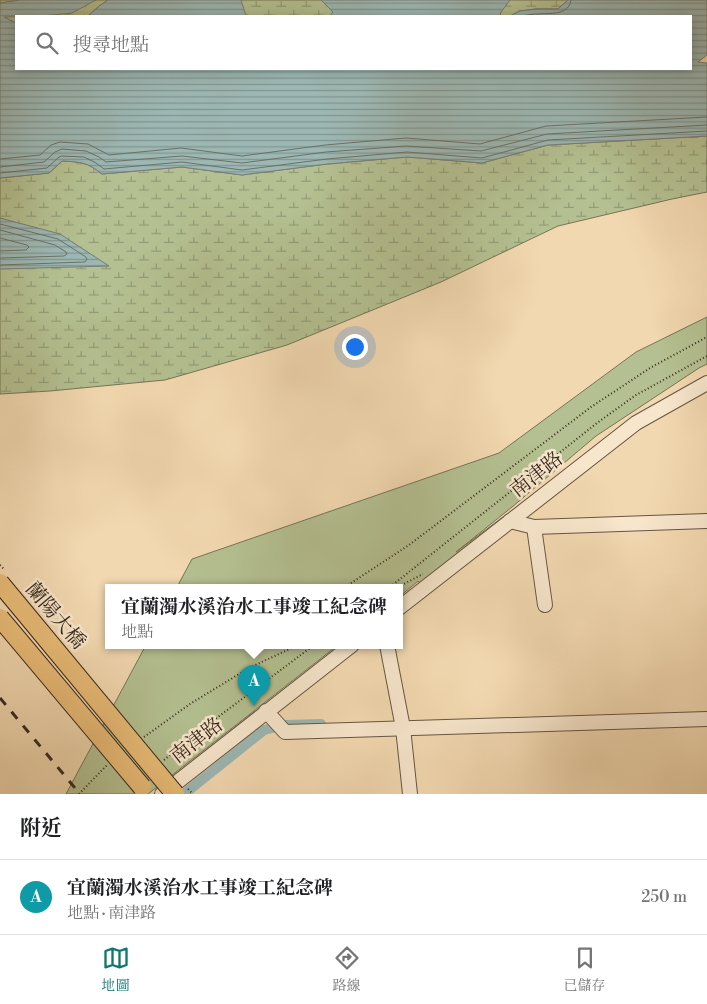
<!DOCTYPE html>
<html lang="zh-TW">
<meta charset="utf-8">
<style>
body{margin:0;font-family:"Libre Bodoni","Noto Serif TC",serif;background:#f6f6f6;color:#202124}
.you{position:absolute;left:354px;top:346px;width:18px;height:18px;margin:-12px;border:4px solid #fff;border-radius:50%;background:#1a73e8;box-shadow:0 0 0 8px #1a73e833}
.badge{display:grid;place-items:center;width:32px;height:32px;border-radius:50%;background:#0f766e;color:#fff;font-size:16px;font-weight:700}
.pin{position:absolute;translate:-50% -41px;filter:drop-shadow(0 1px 2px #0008)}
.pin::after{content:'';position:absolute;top:26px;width:18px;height:15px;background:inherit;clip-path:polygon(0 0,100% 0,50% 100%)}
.popup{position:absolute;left:105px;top:584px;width:298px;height:65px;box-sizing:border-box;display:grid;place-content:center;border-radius:0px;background:#fff;filter:drop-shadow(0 1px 4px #0005);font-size:16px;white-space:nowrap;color:#757577}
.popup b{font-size:19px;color:#202124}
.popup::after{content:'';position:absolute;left:50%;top:100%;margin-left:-10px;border:10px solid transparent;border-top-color:#fff}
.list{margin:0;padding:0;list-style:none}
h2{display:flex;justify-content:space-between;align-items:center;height:65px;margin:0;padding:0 20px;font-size:21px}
h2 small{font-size:16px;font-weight:400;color:#757577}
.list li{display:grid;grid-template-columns:32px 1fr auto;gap:15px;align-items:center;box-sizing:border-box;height:75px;padding:0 20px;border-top:1px solid #e0e0e0}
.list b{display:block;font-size:19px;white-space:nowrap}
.list p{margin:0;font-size:16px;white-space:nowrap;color:#757577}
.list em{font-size:16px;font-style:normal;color:#757577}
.icon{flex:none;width:28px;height:28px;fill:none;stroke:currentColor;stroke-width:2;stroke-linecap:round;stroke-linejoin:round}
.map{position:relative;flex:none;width:707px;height:794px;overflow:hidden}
.search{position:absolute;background:#fff;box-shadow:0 2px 12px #0003;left:15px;right:15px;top:15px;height:55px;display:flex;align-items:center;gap:12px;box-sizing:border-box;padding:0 18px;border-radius:0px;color:#757577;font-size:19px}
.sheet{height:140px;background:#fff}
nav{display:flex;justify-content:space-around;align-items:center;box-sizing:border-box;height:70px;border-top:1px solid #e0e0e0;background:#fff;font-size:14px;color:#757577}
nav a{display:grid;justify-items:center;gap:2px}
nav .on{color:#0f766e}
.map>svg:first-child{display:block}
.grass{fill:#b4c091;stroke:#767557}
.wetland{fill:url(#wetland-marsh);stroke:#767557}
.water{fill:url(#water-rules);stroke:#757f78}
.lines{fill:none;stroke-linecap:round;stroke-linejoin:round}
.shore{stroke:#6b7168;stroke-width:1}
.canal{stroke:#9db8b4;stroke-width:10}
.minor-casing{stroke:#675642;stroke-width:16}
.path{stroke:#392a1d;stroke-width:2;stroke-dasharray:1 2.5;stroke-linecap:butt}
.minor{stroke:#f7e6cc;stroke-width:14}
.rail{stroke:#392a1d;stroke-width:3;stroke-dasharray:9 9;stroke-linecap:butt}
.major-bridge-casing{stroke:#392a1d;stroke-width:20;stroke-linecap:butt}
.path-bridge{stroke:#392a1d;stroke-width:2;stroke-dasharray:1 2.5;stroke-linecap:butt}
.major-bridge{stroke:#e9bc78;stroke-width:18}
.labels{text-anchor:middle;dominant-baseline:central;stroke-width:5;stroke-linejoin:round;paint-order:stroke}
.street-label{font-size:20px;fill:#392a1d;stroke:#f7e6cc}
</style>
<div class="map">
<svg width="707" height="794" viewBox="0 0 707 794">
<defs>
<pattern id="wetland-marsh" width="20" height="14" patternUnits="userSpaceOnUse" patternTransform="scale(1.25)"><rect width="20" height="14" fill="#b4c091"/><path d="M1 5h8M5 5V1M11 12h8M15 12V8" fill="none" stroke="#939c76"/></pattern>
<pattern id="water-rules" width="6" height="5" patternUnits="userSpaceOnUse" patternTransform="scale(1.25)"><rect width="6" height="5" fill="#9db8b4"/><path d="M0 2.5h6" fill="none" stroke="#819692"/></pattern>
</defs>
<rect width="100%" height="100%" fill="#f2d8b0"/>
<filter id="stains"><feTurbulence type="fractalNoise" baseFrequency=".004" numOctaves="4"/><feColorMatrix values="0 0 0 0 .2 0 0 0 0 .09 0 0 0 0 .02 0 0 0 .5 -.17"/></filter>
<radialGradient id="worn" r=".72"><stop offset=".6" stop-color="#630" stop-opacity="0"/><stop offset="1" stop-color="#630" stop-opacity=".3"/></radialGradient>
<g class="grass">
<path d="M707,317V364L699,368L596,436L512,507L456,552L507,514L510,520L422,586L418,581L399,597V587H177L192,559L499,453L636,352Z"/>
<path d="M146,645H338L148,794H66Z"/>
</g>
<g class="wetland">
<path d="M0,0H108L98,7L88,16H16V23L0,16Z"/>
<path d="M198,0H408L396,16H175Z"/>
<path d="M444,0H568L558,9H536L520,11L510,16H422Z"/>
<path d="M707,136V192L672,199L558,226L441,282L287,345L165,380L50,391L0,394V178L49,173L62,161C81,162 87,162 102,174L182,167L242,175L327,164L407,157L482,163L548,145Z"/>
</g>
<g class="water">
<path d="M20,0H96L72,13L44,16L4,17L16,23V69H691V16H510L520,11L536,9H558L568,0H707V55L698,62L707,63V136L548,145L482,163L407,157L327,164L242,175L182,167L102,174C87,162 81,162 62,161L49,173L0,178V3Z"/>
<path d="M108,0H241L246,16H88L98,7Z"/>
<path d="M321,0H510L501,12L500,16H330L333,12Z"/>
<path d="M0,218L60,234L109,266L0,269Z"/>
</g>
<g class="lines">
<g class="shore">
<path d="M521,16C527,15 532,14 537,14C549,13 569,16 571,0"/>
<path d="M0,159L40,155L51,145L60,142L88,144L109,155L181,148L242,156L325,145L406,138L480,144L546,126L707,117"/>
<path d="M0,167L44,162L55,152L62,149L86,151L99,157L106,162L182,156L242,163L326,152L406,146L481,151L547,134L707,125"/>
<path d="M0,173L47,168L59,157L62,156L84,157L96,163L104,169L182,162L242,170L327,159L407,152L482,158L548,140L707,131"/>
<path d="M0,224L58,239L86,257L87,259L85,262L0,265"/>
<path d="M0,230L55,245L66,252L67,254L64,256L0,258"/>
<path d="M0,238L27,245L29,247L26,250L0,251"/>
</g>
<path class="canal" d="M184,794L264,730L285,725L321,724"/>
<defs>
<g id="minor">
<path d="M510,521L534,527L707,521"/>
<path d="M534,527L545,605"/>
<path d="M399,608L636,423L707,383"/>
<path d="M387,645L403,728L410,794"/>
<path d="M266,711L285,732L707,719"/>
<path d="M162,794L352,645"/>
</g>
</defs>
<use href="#minor" class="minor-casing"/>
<g class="path">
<path d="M345,587L409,545L591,407L650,368L707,337"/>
<path d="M390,587L597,423L636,395L707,356"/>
<path d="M398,587L423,574"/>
<path d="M144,737L190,704L249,668L298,645"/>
<path d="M164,760L194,735L314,645"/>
<path d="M79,794L107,765"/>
</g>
<use href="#minor" class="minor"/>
<path class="rail" d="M0,698L80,794"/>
<defs>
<g id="major-bridge">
<path d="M0,583L175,794"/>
<path d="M0,618L142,787"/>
</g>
</defs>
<use href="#major-bridge" class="major-bridge-casing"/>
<g class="path-bridge">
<path d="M0,565L5,570"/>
<path d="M188,789L193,794"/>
</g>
<use href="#major-bridge" class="major-bridge"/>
</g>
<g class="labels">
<g class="street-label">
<text transform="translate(537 475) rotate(-38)">南津路</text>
<text transform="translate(55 616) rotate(50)">蘭陽大橋</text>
<text transform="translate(197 741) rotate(-38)">南津路</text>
</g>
</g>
<rect width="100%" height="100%" filter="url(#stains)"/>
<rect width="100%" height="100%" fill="url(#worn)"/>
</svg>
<div class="you"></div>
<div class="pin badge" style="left:254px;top:706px;background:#0f9aa8">A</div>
<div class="popup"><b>宜蘭濁水溪治水工事竣工紀念碑</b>地點</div>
<div class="search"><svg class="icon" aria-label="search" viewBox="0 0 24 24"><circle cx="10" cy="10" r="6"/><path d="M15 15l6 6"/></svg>搜尋地點</div>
</div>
<section class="sheet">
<h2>附近<small></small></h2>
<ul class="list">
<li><span class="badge" style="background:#0f9aa8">A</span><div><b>宜蘭濁水溪治水工事竣工紀念碑</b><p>地點 · 南津路</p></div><em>250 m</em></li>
</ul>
</section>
<nav>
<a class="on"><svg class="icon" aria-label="map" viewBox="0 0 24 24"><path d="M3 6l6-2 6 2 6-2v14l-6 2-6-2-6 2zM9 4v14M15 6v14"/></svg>地圖</a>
<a><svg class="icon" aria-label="directions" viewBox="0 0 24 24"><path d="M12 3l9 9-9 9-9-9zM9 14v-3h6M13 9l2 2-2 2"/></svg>路線</a>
<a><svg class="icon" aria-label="saved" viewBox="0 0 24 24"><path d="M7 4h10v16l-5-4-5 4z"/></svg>已儲存</a>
</nav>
